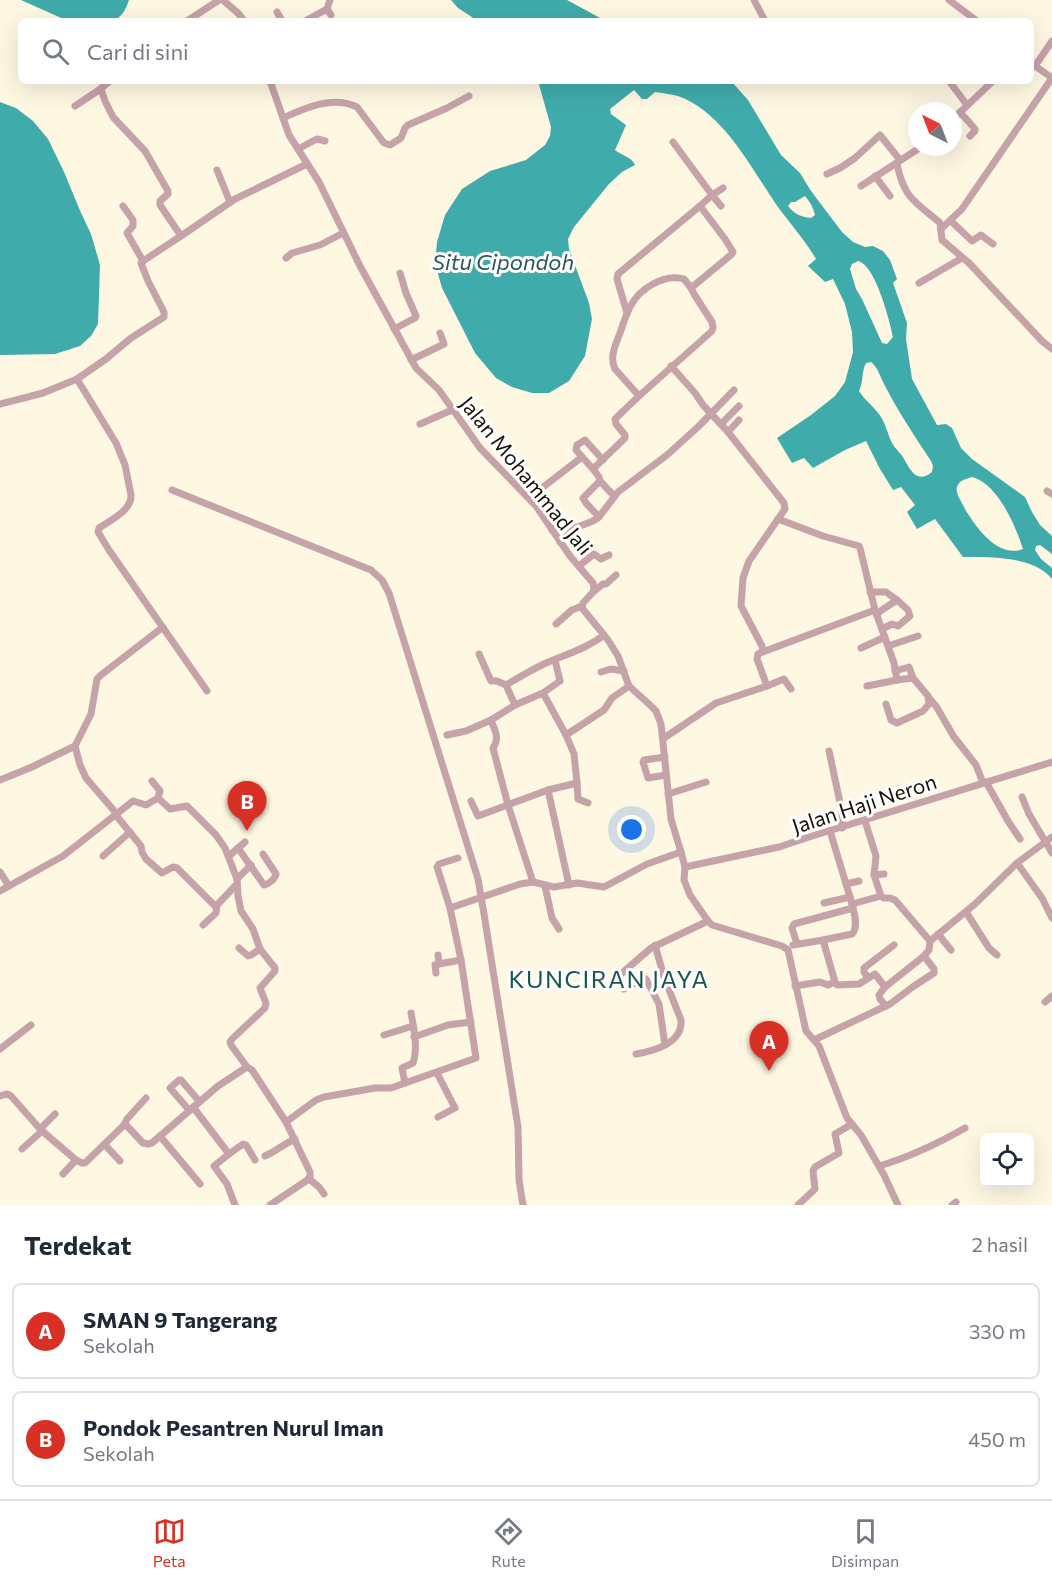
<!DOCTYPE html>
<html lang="id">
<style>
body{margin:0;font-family:Commissioner,sans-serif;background:#f6f6f7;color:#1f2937}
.controls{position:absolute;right:18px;bottom:18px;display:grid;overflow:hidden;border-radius:9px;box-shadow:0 6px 24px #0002}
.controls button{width:54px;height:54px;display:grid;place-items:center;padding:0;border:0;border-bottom:2px solid #e0e1e3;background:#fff;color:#1f2937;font:30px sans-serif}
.compass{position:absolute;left:908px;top:102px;width:54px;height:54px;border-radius:50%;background:#fff;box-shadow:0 6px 24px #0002;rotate:318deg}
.you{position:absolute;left:632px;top:830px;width:21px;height:21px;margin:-15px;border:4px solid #fff;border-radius:50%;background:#1a73e8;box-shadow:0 0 0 9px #1a73e833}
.badge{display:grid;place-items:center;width:39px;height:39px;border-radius:50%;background:#d93025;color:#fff;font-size:20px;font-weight:700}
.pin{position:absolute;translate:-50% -50px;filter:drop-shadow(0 2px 3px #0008)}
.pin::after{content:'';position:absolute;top:32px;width:21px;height:18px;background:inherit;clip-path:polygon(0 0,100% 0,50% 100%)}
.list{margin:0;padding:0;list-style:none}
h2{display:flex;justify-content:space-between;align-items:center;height:78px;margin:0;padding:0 24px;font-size:26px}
h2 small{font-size:20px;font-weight:400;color:#747a83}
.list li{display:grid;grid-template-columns:39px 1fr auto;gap:18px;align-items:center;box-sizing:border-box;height:96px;margin:0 12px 12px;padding:0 12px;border:2px solid #e0e1e3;border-radius:9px}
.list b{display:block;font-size:22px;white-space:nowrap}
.list p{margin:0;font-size:20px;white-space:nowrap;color:#747a83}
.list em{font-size:20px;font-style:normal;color:#747a83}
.icon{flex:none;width:33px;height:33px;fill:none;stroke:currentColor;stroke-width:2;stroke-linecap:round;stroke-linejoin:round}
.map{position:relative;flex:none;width:1052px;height:1205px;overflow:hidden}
.search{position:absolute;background:#fff;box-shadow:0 6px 24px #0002;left:18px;right:18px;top:18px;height:66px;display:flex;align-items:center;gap:15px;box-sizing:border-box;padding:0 21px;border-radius:9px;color:#747a83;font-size:22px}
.sheet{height:294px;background:#fff}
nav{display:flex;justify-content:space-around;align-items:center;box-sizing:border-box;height:84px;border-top:2px solid #e0e1e3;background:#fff;font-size:16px;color:#747a83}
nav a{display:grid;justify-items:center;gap:3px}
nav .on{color:#d93025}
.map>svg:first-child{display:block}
.water{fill:#40abab;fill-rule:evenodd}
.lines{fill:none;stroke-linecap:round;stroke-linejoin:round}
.minor{stroke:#c6a2a9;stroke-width:7}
.labels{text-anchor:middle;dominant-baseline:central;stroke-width:6;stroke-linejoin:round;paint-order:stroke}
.street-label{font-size:21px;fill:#161206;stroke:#fff}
.water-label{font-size:22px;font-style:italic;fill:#295757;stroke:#fff}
.quarter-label{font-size:24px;letter-spacing:1.5px;fill:#1c554c;stroke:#fff}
</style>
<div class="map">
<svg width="1052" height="1205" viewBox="0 0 1052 1205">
<rect width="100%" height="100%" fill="#fef7e2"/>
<g class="water">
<path d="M21,0H129C126,9 122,17 113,21H68Z"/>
<path d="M451,0H567L602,19L609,21H478L458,8Z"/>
<path d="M538,81H731L748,100L781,155L800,173L811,191L842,232L853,242L865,247L873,246L883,251L890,260L897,279L893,283L907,323L906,339L912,379L937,425L946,424L952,428L961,448L972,459L1025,497L1032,512L1040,525L1052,536V554L1040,545L1036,546L1035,550L1041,559L1052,568V579C1033,556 990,557 963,557L935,519L917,529L907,512L915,505L901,487L893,490L880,469L866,441L845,450L813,468L804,458L792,463L777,438L811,415L835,396L845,382L853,352L852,332L845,304L833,279L825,282L808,266L816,259C805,240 791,225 778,207C752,170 724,112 678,96C671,94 662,93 655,92L647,99H642L634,90L610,109L611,114L626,125L615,150C622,156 631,156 635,165L622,172L609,184L574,227L568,239L569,249L589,303L592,319L585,356L569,381L549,393H532L512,387L496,378L475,353L442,288L435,263L437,242L445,215L462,189L490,171L526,160L545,145L550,136L551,127ZM805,196C810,202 813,207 815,215L811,218C801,217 794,214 788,206L791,202H795ZM858,261C875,264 890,321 893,337L887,344L882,343L862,299L856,289L850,269L852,264ZM871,362C878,368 879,374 883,382C897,410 914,435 931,461L933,466L932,472C917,484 911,471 904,459C901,453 895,449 892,443C888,435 886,425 881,417C875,407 865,401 859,391C864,380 861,373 866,363ZM972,477C998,484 1015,525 1023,549C998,559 975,526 965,509C962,502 955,494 957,487C959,480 966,479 972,477Z"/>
<path d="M0,102L16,108L33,121L48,139L64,172L81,213L91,234L100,265L98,324L91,336L80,346L55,354L0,355Z"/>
</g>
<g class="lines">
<g class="minor">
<path d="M223,0L239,14L244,21"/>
<path d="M754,0L765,21"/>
<path d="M949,0L977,21"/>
<path d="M327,9L330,0"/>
<path d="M277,12L282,21"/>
<path d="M187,21L219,0"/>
<path d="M305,21L327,9L331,15"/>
<path d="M1031,63L1052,78"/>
<path d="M1035,66L1052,41"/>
<path d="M270,81L289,135L319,182L360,266L416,368L439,390L480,448L536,506L570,556L593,583L594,589L593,592L583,603L582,608L608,640L618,656L629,686L650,705L656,711L661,724L671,819L681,852L685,867L684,880L690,895L708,921L712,925L782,946L788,950L806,1031L819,1046L847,1118L861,1135L884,1175L898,1205"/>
<path d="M949,81L967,105"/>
<path d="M75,106L99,90L110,81"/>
<path d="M960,112L975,129V131L970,136"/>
<path d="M283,118C305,108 333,95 357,107L384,143L390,145L401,138L405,128L408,125L447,108L469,96"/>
<path d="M953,119L993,81"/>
<path d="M298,149L317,139L325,141"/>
<path d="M897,164C904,199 916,202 940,223L942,240L969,263L1042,341L1052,349"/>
<path d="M217,170L230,202"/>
<path d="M827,174L840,168L855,158L880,135L900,160"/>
<path d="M875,176L890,196"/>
<path d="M861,186L921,147"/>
<path d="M123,206L133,220V226L127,233L143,261"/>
<path d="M721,206L712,195L723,188"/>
<path d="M951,221L972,241L981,235L993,244"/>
<path d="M941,229L962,209L1052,78"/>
<path d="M181,236L235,199L307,164"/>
<path d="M286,258L292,253L320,245L343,233"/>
<path d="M919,283L962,258"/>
<path d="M627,313L617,279L618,274L700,206L712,195L673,142"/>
<path d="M394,329L415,318L416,316L406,293L400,273"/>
<path d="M411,360L444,344L440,333"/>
<path d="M671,366L695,393L703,405L728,432L784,503L785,509L749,561L743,578L741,606L762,646L763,651"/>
<path d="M77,379L116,443L125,465L131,495C132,510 111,520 99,528L98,532L109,550L207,691"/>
<path d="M639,396L712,331L713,327L712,322L694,294L691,288"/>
<path d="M0,404L43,393L77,379L106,359L131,338L164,317V312L148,281L141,263L143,261L181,236L160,205V201L168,194V191L145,151L113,117L105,101L101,89"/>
<path d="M420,424L452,410"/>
<path d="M721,424L739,406"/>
<path d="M728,432L739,420"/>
<path d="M593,469L576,450L577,445L585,440L603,460"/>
<path d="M600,481L614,496"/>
<path d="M172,490L371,570L382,580L389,593L478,879L484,914L518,1127L519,1180L523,1205"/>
<path d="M1047,491L1052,494"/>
<path d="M529,498L582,457"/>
<path d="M599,517L586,503L583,498L600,481L599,477L593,469L625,438V435L616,424L615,419L639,396L615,369C609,357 616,344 620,333C623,324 626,315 630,307C639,289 664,273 684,279L691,288L732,254L733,252L725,239L700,206"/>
<path d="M778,519L823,536L859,546L860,548L875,610L894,663L897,680L913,678L928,696L929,704L923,711L897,723L891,720L886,704"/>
<path d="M552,530L562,523"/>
<path d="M560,542L575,528L593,521L599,517L618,492L667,455L699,426L734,390"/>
<path d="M579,566L594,554L601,559L609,555"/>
<path d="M593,592L603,584H606L616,575"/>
<path d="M870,592H886L897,600"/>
<path d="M876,614L897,600L908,610L910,616L898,626L892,624L882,629"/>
<path d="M556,624L572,610L582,606"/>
<path d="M888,646L918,636"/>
<path d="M861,648L885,637"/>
<path d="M479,654L491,681H497L506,685C518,678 531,670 544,664C564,655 586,649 604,635"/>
<path d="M555,660L560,681L543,693L566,735L574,754L577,783L548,790L569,885"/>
<path d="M895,671L909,667L913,678"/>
<path d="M601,672L611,669L624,671"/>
<path d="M506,685L515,705L543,693"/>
<path d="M767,686L784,679L791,689"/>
<path d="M867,686L897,680"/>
<path d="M929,698L936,706L954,737L976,765L983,783"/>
<path d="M491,720C495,731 500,738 493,748L508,805L533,882"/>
<path d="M447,735L466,731L491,720L515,705"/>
<path d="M566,735L604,710L612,698L629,686"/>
<path d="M664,738L716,703L767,686L757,659L758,654L760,653L875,610"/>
<path d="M75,746L80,765L86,778L116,813"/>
<path d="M829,751L842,812V828"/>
<path d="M665,757L644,760L643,762L648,778L666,775"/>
<path d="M0,780L32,767L75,746L91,714L97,679L101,675L163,627"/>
<path d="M152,781L160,791L158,798"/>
<path d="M986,782L1008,821L1020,839"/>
<path d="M577,783L578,799L588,803"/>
<path d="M668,794L706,782"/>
<path d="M1022,797L1029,814L1052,853"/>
<path d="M471,801L478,816L548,790"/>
<path d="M115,814L141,846L142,852L146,859L162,873L173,867L177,868L216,907"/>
<path d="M865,821L876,856L874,875L881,896L884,898H890L895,900L930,941"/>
<path d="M830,831L850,897"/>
<path d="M238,848L264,885C269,884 275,879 276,874L263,854"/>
<path d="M103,856L130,832"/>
<path d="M229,856L245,842"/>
<path d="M1017,863L1042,898L1052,918"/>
<path d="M685,867L779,847L809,837L1052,762"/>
<path d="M0,872L9,886"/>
<path d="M874,875L884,874"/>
<path d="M237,879L251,865"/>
<path d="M846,884L859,881"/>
<path d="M545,886L552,918L559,929"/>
<path d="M0,891L63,856L133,801L146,805L158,798L170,809L187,806L216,835L225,848L237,879L238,896L241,911L253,929L260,949L275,968V971L260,988L266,1003L265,1008L232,1039L230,1042L231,1045L247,1067L252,1070L286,1122L310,1172V1177L306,1181L270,1205"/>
<path d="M852,904L881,896"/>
<path d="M450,908L520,884L533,882L554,887L577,883L604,887L647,864L681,852"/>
<path d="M966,912L989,948L997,955"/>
<path d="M203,925L216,913L217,905L237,884"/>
<path d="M938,934L951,950"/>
<path d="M823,940L835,982"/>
<path d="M797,944L792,928L794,924L853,908L850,897L824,903"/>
<path d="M793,945L823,940L852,934C858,928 855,916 853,908"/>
<path d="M239,948L248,956L251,955L260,949"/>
<path d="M438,955L439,964L461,960"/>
<path d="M436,973L435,965L439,964"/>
<path d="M615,977L621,974L651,948L708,921"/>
<path d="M868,978L864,972V968L894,945"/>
<path d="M795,986L820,982L828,985L835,982L837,985L859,984L875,974L885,987"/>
<path d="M624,989L643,979H646L659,1004L665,1045"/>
<path d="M1045,1002L1052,996"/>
<path d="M886,1006L880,999L879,995L885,987L924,956L929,950L930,941L975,904L1017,863L1052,837"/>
<path d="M384,1035L413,1026"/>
<path d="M414,1037L448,1025L471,1022"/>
<path d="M814,1040L890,1004L914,986L934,973V969L924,956"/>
<path d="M0,1049L31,1025"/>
<path d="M636,1054C654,1051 683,1043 681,1020L664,977L655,945"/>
<path d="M437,1073L455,1108L438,1117"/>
<path d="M405,1083L402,1068L413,1063C418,1049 414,1028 411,1013"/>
<path d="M0,1096L7,1094L11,1096L41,1130L76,1160L82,1163H85L124,1125L127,1126L143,1143L149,1144L152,1143L218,1086L247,1067"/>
<path d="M193,1107L229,1154L214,1166L227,1184L235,1205"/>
<path d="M189,1110L170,1088L179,1080H181L199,1101"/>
<path d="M286,1122L316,1100L324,1097L375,1088H391L476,1058L461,960L450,908L437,867L439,864L458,858"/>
<path d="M124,1125L127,1119L146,1098"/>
<path d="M40,1129L55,1114"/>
<path d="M160,1136L200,1184"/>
<path d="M105,1145L120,1161"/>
<path d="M22,1149L42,1131"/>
<path d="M229,1154L243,1144L246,1145L255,1160"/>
<path d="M265,1156C276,1151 284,1144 295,1139"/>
<path d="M879,1166C910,1157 937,1144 965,1128"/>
<path d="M63,1174L76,1160"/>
<path d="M309,1179L319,1187L324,1194"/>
<path d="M798,1205L815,1189L813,1171L815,1167L839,1153L835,1134L852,1124"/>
<path d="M952,1205L956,1202"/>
</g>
</g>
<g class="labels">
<g class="street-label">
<text transform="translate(527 475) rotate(51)">Jalan Mohammad Jali</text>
<text transform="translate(864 803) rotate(-18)">Jalan Haji Neron</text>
</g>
<g class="water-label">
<text x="503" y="261">Situ Cipondoh</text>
</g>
<g class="quarter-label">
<text x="609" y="978">KUNCIRAN JAYA</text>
</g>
</g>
</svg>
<div class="controls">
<button><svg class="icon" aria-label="locate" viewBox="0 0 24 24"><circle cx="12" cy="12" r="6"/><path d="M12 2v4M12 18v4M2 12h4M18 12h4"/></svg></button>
</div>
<svg class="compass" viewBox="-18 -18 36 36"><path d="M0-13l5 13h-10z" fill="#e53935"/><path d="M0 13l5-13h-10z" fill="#747a83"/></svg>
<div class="you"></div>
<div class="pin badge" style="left:769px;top:1071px">A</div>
<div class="pin badge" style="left:247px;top:831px">B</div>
<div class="search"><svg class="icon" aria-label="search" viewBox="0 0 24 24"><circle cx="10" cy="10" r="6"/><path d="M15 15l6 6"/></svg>Cari di sini</div>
</div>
<section class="sheet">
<h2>Terdekat<small>2 hasil</small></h2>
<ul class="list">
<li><span class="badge">A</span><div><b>SMAN 9 Tangerang</b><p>Sekolah</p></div><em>330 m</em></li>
<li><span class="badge">B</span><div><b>Pondok Pesantren Nurul Iman</b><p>Sekolah</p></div><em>450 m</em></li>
</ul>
</section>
<nav>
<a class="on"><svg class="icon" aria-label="map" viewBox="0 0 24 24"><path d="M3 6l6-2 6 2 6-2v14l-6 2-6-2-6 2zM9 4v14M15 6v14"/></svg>Peta</a>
<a><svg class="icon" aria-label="directions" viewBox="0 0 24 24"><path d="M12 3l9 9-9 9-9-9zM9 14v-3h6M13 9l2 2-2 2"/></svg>Rute</a>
<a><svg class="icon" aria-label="saved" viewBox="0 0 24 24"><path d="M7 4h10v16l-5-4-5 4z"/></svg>Disimpan</a>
</nav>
